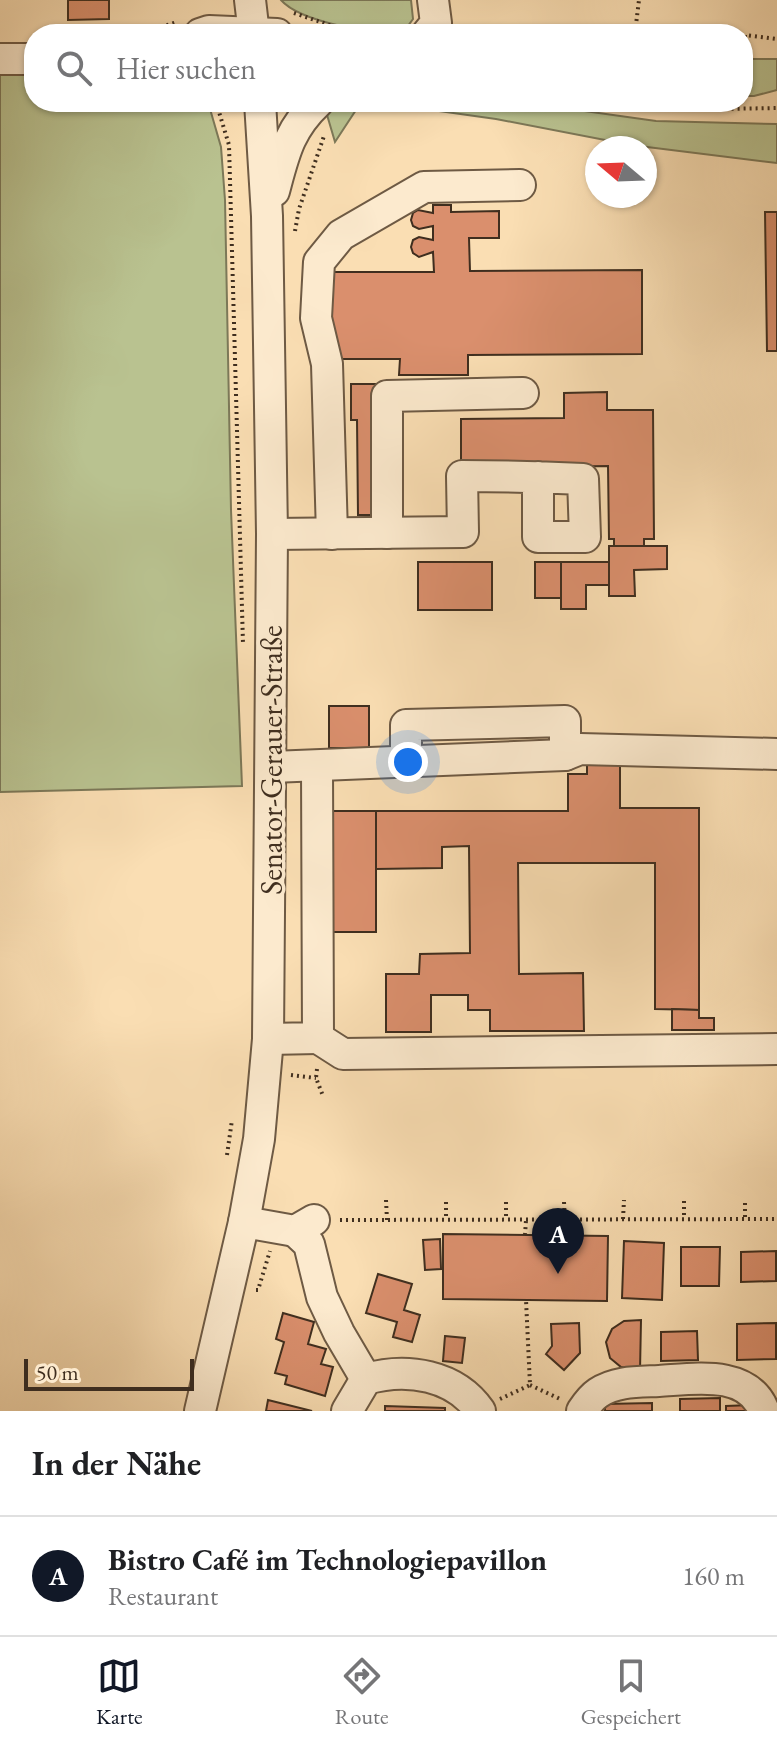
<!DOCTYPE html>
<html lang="de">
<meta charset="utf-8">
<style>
body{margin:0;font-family:"EB Garamond",serif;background:#f6f6f6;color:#202124}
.compass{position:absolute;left:585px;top:136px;width:72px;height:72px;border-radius:50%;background:#fff;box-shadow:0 2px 6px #0004;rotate:289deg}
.scale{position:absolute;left:24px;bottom:20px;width:170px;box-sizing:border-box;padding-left:8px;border:4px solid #3f2e1f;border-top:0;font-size:22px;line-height:28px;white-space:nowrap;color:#3f2e1f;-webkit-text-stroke:6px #fceace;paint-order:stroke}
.you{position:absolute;left:408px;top:762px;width:28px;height:28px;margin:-20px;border:6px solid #fff;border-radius:50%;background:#1a73e8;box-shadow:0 0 0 12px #1a73e833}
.badge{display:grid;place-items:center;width:52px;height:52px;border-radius:50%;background:#111827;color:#fff;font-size:26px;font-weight:700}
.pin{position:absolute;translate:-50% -66px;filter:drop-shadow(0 2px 4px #0008)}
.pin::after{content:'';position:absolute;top:42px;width:28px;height:24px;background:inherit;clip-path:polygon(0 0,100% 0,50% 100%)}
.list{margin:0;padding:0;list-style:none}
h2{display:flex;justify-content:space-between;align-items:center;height:104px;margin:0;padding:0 32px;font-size:34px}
h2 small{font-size:26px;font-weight:400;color:#757577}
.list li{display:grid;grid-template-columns:52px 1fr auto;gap:24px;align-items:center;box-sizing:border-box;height:120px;padding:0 32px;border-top:2px solid #e0e0e0}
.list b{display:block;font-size:30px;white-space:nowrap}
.list p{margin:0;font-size:26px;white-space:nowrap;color:#757577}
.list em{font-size:26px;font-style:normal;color:#757577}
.icon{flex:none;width:44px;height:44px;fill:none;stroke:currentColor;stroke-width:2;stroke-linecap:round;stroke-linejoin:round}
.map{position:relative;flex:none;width:777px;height:1411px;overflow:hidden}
.search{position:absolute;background:#fff;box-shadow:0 2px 6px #0004;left:24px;right:24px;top:24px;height:88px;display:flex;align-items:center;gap:20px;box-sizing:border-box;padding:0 28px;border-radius:32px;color:#757577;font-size:30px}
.sheet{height:224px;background:#fff}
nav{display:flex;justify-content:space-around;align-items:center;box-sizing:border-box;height:112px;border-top:2px solid #e0e0e0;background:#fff;font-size:22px;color:#757577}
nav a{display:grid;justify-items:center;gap:4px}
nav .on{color:#111827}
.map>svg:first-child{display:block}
.green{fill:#b9c290;stroke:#7c7858;stroke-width:2}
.building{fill:#da8f6d;stroke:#3f2e1f;stroke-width:2}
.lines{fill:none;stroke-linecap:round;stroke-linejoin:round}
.minor-casing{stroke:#6e5a44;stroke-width:34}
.path{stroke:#3f2e1f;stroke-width:4;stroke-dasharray:2 4;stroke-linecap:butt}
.minor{stroke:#fceace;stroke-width:30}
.labels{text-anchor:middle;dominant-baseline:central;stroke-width:7;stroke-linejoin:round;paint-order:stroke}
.street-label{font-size:30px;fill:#3f2e1f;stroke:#fceace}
</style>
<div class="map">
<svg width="777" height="1411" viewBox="0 0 777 1411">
<rect width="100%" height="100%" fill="#fadeb3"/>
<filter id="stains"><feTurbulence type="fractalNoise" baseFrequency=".0025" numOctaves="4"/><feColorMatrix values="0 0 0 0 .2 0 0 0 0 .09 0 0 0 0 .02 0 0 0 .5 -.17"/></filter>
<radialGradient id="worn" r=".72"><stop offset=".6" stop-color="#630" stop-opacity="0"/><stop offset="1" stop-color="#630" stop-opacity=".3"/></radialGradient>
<g class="green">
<path d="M281,0H411L413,19L402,34C373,34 300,22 281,0Z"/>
<path d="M743,59H777V90L754,96H743Z"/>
<path d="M34,70V102H208L221,147L225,200L231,510L242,786L0,792V71Z"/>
<path d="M338,102H520L656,121L777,124V163L631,145L496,119L382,103L358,107L335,142L325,108Z"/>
</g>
<g class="building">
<path d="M68,0H109V19L68,20Z"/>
<path d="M433,205H451V212L499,211V238H469L470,271L642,270V354L468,355V375H399L400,359H330V272H434L433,252L419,257L413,253L411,247L413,240L419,237L433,240V226L419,229L413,226L411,220L413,213L418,210L433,213Z"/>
<path d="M765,212H777V351H767Z"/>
<path d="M351,384H376L377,515H358L357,420H351Z"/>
<path d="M607,392V410H653L654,539H644V546H614V539H609L608,466L461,468V419L564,418V393Z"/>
<path d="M609,546H667V569L634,570L635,596H609Z"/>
<rect x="418" y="562" width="74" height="48"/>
<rect x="535" y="562" width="26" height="36"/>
<path d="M561,562H609V585H586V609H561Z"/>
<rect x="329" y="706" width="40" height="42"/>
<path d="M587,760H620V808H699V1010L655,1009V863H518L519,974L583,973L584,1031H490V1010H468V995H431V1032H386V974H419L420,954L470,953L469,846L442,847V868L376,869V811H568V774H587Z"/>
<rect x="328" y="811" width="48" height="121"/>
<path d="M672,1009L699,1010V1018H714V1030H672Z"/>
<path d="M443,1234L608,1236L607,1301L443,1299Z"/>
<path d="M440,1239L441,1269L425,1270L423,1240Z"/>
<path d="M624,1241L664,1243L662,1300L622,1298Z"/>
<path d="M681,1247H720L719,1286H681Z"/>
<path d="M776,1251V1281L741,1282V1252Z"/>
<path d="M378,1274L412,1284L404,1310L420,1315L412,1342L393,1337L397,1322L366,1313Z"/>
<path d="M283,1313L314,1322L308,1344L326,1349L321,1364L333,1367L325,1396L285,1384L287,1376L275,1373L284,1342L276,1339Z"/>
<path d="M641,1320L640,1371L621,1367L610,1358L606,1342L612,1329L624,1321Z"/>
<path d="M579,1323L580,1353L564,1370L546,1354L552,1346L551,1324Z"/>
<path d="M776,1323V1359L737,1360V1324Z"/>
<path d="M697,1331L698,1360L661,1361V1332Z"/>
<path d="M445,1336L465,1338L462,1363L443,1361Z"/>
<path d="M720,1398V1411H680V1399Z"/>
<path d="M268,1400L312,1411H266Z"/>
<path d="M652,1403V1411H605V1404Z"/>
<path d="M751,1405V1411H726V1406Z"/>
<path d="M385,1406L445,1408V1411H385Z"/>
</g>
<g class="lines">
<defs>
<g id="minor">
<path d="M250,0L254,34"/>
<path d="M200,34L209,31L277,34"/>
<path d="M427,34L436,23L433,0"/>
<path d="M0,59H34"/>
<path d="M274,191C284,154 289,129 318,102"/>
<path d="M387,533V396L523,393"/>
<path d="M272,534L463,532L462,476C503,476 543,477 583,479L585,537H538V477"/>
<path d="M332,534L327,364L316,318L319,262L341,235L424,187L520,185"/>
<path d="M406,761V725L565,721V755"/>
<path d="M272,767L565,755L580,749L777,754"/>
<path d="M318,1038L343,1054L777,1049"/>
<path d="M268,1039L318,1038L317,767"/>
<path d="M244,1222L295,1231L314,1220"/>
<path d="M295,1231L309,1244L322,1297L339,1333L366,1379"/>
<path d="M200,1411L244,1222L259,1139L268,1039L272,534L267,216L260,102"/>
<path d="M347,1411L366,1379C407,1367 455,1375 480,1411"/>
<path d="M582,1411C586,1405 592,1397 598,1393C616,1381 638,1382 659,1381C694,1379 748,1369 764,1411"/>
</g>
</defs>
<use href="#minor" class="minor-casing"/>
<g class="path">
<path d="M294,13L356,34"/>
<path d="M635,33L639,0"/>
<path d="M138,34L177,22"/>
<path d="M745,43V35L777,39"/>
<path d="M216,102L229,145L243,644"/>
<path d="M660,102L722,109L777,108"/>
<path d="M295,231L299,209L324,136"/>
<path d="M317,1069L316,1078L323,1096"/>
<path d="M291,1075L316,1078"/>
<path d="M227,1155L232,1120"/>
<path d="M386,1200L387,1220"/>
<path d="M684,1201V1219"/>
<path d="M446,1202V1220"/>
<path d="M506,1202V1220"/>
<path d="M564,1202L565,1220"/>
<path d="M745,1203V1219"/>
<path d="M623,1219L624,1200"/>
<path d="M340,1220L777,1219"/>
<path d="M525,1235L526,1220"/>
<path d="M256,1290H258L270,1251"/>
<path d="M530,1385L560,1399"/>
<path d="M500,1399L530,1385L526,1300"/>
</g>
<use href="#minor" class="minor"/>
</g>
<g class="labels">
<g class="street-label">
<text transform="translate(271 760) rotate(-90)">Senator-Gerauer-Straße</text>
</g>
</g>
<rect width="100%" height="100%" filter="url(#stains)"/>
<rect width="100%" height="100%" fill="url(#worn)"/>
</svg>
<svg class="compass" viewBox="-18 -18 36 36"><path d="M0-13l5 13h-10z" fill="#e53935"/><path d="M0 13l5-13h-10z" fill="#757577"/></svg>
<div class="scale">50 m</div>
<div class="you"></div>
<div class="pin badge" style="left:558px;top:1274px">A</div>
<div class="search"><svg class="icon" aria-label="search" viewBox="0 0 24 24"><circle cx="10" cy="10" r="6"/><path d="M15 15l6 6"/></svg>Hier suchen</div>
</div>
<section class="sheet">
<h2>In der Nähe<small></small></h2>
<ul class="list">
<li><span class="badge">A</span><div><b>Bistro Café im Technologiepavillon</b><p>Restaurant</p></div><em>160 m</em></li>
</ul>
</section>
<nav>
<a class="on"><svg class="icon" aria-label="map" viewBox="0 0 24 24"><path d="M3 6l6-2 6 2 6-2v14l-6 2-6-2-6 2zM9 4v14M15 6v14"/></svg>Karte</a>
<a><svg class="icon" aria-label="directions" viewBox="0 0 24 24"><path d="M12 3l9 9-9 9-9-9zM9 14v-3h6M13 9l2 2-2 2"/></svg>Route</a>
<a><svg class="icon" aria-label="saved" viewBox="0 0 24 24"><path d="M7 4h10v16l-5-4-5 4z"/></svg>Gespeichert</a>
</nav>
